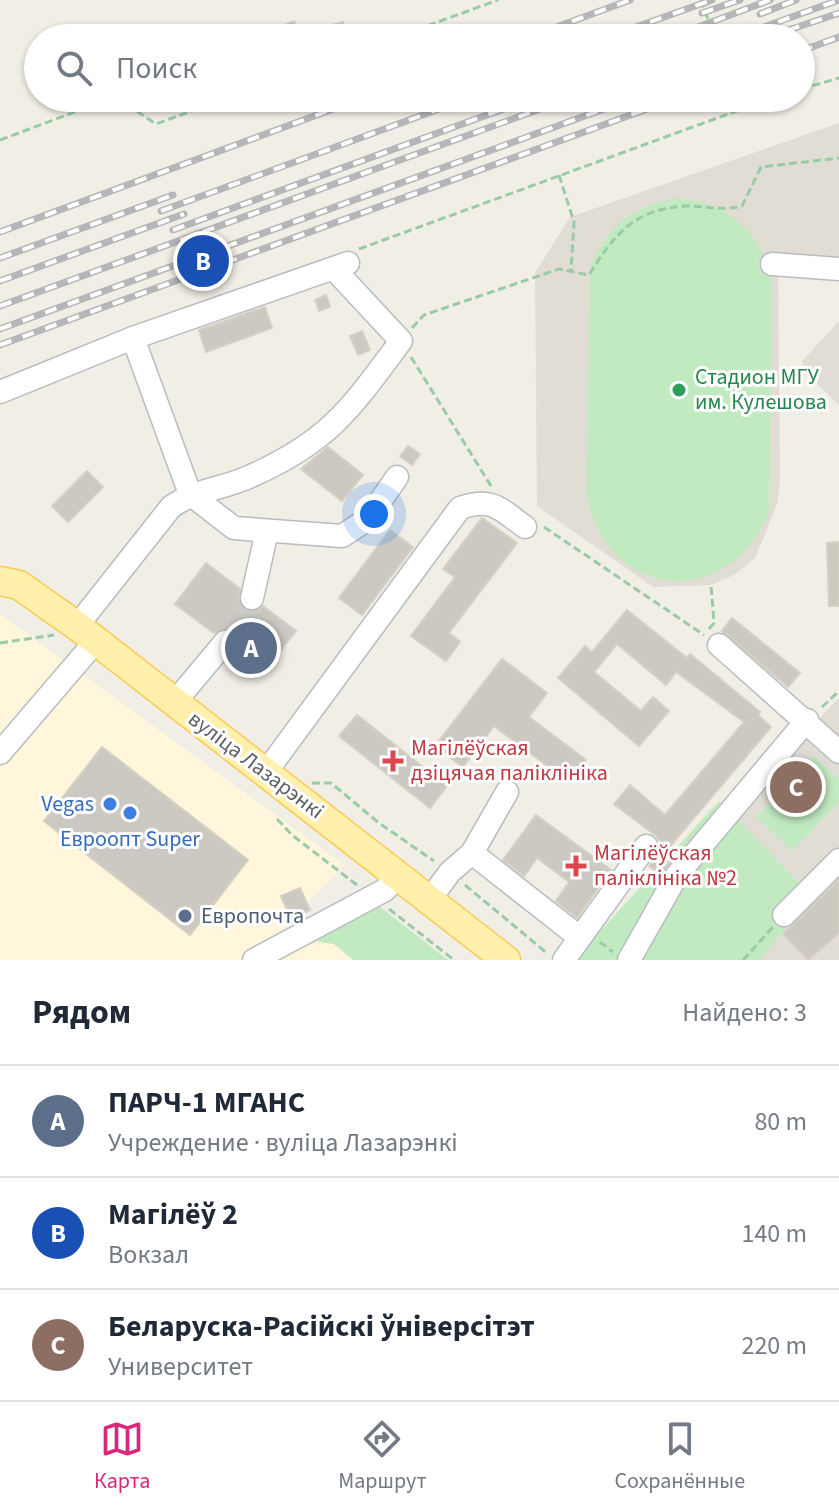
<!DOCTYPE html>
<html lang="ru">
<meta charset="utf-8">
<style>
body{margin:0;font-family:"Source Sans 3",sans-serif;background:#f6f6f7;color:#1f2937}
.you{position:absolute;left:374px;top:514px;width:28px;height:28px;margin:-20px;border:6px solid #fff;border-radius:50%;background:#1a73e8;box-shadow:0 0 0 12px #1a73e833}
.badge{display:grid;place-items:center;width:52px;height:52px;border-radius:50%;background:#db2777;color:#fff;font-size:26px;font-weight:700}
.pin{position:absolute;translate:-50% -50%;border:4px solid #fff;box-shadow:0 2px 8px #0006}
.list{margin:0;padding:0;list-style:none}
h2{display:flex;justify-content:space-between;align-items:center;height:104px;margin:0;padding:0 32px;font-size:34px}
h2 small{font-size:26px;font-weight:400;color:#747a83}
.list li{display:grid;grid-template-columns:52px 1fr auto;gap:24px;align-items:center;box-sizing:border-box;height:112px;padding:0 32px;border-top:2px solid #e0e1e3}
.list b{display:block;font-size:30px;white-space:nowrap}
.list p{margin:0;font-size:26px;white-space:nowrap;color:#747a83}
.list em{font-size:26px;font-style:normal;color:#747a83}
.icon{flex:none;width:44px;height:44px;fill:none;stroke:currentColor;stroke-width:2;stroke-linecap:round;stroke-linejoin:round}
.map{position:relative;flex:none;width:839px;height:960px;overflow:hidden}
.search{position:absolute;background:#fff;box-shadow:0 2px 6px #0004;left:24px;right:24px;top:24px;height:88px;display:flex;align-items:center;gap:20px;box-sizing:border-box;padding:0 28px;border-radius:44px;color:#747a83;font-size:30px}
.sheet{height:440px;background:#fff}
nav{display:flex;justify-content:space-around;align-items:center;box-sizing:border-box;height:112px;border-top:2px solid #e0e1e3;background:#fff;font-size:22px;color:#747a83}
nav a{display:grid;justify-items:center;gap:4px}
nav .on{color:#db2777}
.map>svg:first-child{display:block}
.commercial{fill:#fff6dc}
.education{fill:#e1ddd4}
.green{fill:#c2eac1}
.building{fill:#ccc9c3;stroke:#d6d0c3;stroke-width:2}
.lines{fill:none;stroke-linecap:round;stroke-linejoin:round}
.minor-tunnel{stroke:#cccbc6;stroke-width:22;stroke-dasharray:22 11;stroke-linecap:butt}
.minor-casing{stroke:#b8bcc0;stroke-width:25}
.major-casing{stroke:#fcc953;stroke-width:31}
.path{stroke:#99cca6;stroke-width:3;stroke-dasharray:8 4;stroke-linecap:butt}
.minor{stroke:#fff;stroke-width:22}
.major{stroke:#fff0ac;stroke-width:28}
.rail-casing{stroke:#b5b6b7;stroke-width:7}
.rail{stroke:#fff;stroke-width:4;stroke-dasharray:12;stroke-linecap:butt}
.leisure-dot{fill:#2e9e5b;stroke:#fff;stroke-width:3}
.health-dot{fill:#e0444e;stroke:#fff;stroke-width:3}
.shop-dot{fill:#3f7fe0;stroke:#fff;stroke-width:3}
.service-dot{fill:#5c6f8a;stroke:#fff;stroke-width:3}
.labels{text-anchor:middle;dominant-baseline:central;stroke-width:6;stroke-linejoin:round;paint-order:stroke}
.leisure-label{font-size:22px;fill:#27864d;stroke:#fff;text-anchor:start}
.health-label{font-size:22px;fill:#be3a42;stroke:#fff;text-anchor:start}
.street-label{font-size:22px;fill:#5d6267;stroke:#fff}
.shop-label{font-size:22px;fill:#366cbe;stroke:#fff;text-anchor:end}
.service-label{font-size:22px;fill:#4e5e75;stroke:#fff;text-anchor:start}
</style>
<div class="map">
<svg width="839" height="960" viewBox="0 0 839 960">
<rect width="100%" height="100%" fill="#f1eee6"/>
<g class="commercial">
<path d="M0,614L344,865L252,960H0Z"/>
<path d="M318,942L334,944L353,960H273Z"/>
</g>
<g class="education">
<path d="M839,123V271L778,267L780,478L778,501L766,532L755,558L734,575L711,585L653,587L537,506L535,273L570,217Z"/>
<path d="M839,321V405L805,373L802,361Z"/>
<path d="M839,698V960H752L677,866Z"/>
</g>
<g class="green">
<path d="M679,198C733,205 765,235 772,289L769,512C727,614 602,600 586,490L590,268C607,225 633,205 679,198Z"/>
<path d="M814,756L839,779V802L792,851L756,817Z"/>
<path d="M719,801L813,897L759,960H574Z"/>
<path d="M380,907L448,960H353L334,944L318,942L319,937Z"/>
</g>
<g class="building">
<path d="M294,21L299,34L343,22L349,38H253Z"/>
<path d="M326,295L330,307L319,311L315,300Z"/>
<path d="M265,307L272,328L206,352L199,330Z"/>
<path d="M362,331L370,350L358,355L350,336Z"/>
<path d="M408,446L420,454L412,465L400,456Z"/>
<path d="M328,447L363,475L342,501L301,469Z"/>
<path d="M87,471L103,487L68,522L52,506Z"/>
<path d="M482,518L517,543L449,633L460,642L446,661L411,636L455,577L443,569Z"/>
<path d="M390,530L413,547L362,615L339,598Z"/>
<path d="M839,542V606H829L827,543Z"/>
<path d="M206,563L240,589L238,601L243,609L255,612L263,606L296,631L264,671L236,650L238,638L233,631L221,629L214,633L175,604Z"/>
<path d="M627,610L687,658L690,654L760,712L758,715L771,727L667,850L655,835L614,804L630,785L665,815L744,722L676,672L666,685L617,644L594,672L641,711L653,697L669,711L639,746L558,678L585,646L592,652Z"/>
<path d="M732,618L800,673L788,687L722,631Z"/>
<path d="M502,659L547,693L529,717L586,760L569,782L494,726L463,767L435,746Z"/>
<path d="M357,715L447,786L430,808L339,736Z"/>
<path d="M102,747L248,860L190,935L44,821Z"/>
<path d="M536,815L611,870L577,918L556,901L569,882L537,858L524,876L503,860Z"/>
<path d="M660,852L671,860L661,875L649,866Z"/>
<path d="M839,880V933L808,960L783,934Z"/>
<path d="M300,888L310,910L291,919L281,896Z"/>
</g>
<g class="lines">
<path class="minor-tunnel" d="M225,642L252,598"/>
<defs>
<g id="minor">
<path d="M348,263L133,338L190,494L234,528L342,536L368,519L397,477"/>
<path d="M772,264L839,269"/>
<path d="M0,392L133,338"/>
<path d="M252,598L267,531"/>
<path d="M77,626L171,507C196,489 224,489 251,476C330,441 351,408 401,341L334,269"/>
<path d="M719,645L839,752"/>
<path d="M175,702L225,642"/>
<path d="M0,753L95,642"/>
<path d="M266,772L460,508C492,497 499,508 525,527"/>
<path d="M472,853L579,937"/>
<path d="M430,899L450,872L472,853L507,792"/>
<path d="M784,915L839,860"/>
<path d="M254,960L385,890L399,874"/>
<path d="M564,960L646,846"/>
<path d="M629,960L677,875L807,720"/>
</g>
<path id="major" d="M0,581L19,585L77,626L506,960"/>
</defs>
<use href="#minor" class="minor-casing"/>
<use href="#major" class="major-casing"/>
<g class="path">
<path d="M701,0L715,38"/>
<path d="M394,38L498,0"/>
<path d="M801,89L839,78"/>
<path d="M117,98L156,124L227,98"/>
<path d="M0,140L112,98"/>
<path d="M559,175L574,222L571,271"/>
<path d="M359,249L772,98"/>
<path d="M412,328L424,315L559,269L589,275C615,233 635,209 686,206C706,206 722,211 742,206L761,167L839,158"/>
<path d="M411,357L491,486"/>
<path d="M544,527L704,635"/>
<path d="M709,629L714,623L711,585"/>
<path d="M0,643L54,635"/>
<path d="M822,707L839,691"/>
<path d="M312,783H331L379,823L434,861"/>
<path d="M277,819L292,835L357,885"/>
<path d="M465,885L548,954"/>
<path d="M389,909L454,960"/>
<path d="M600,942L613,952"/>
<path d="M743,960L773,927"/>
</g>
<use href="#minor" class="minor"/>
<use href="#major" class="major"/>
<defs>
<g id="rail">
<path d="M702,13L740,0"/>
<path d="M760,14L796,0"/>
<path d="M527,38L630,0"/>
<path d="M605,38L712,0"/>
<path d="M669,38L770,0"/>
<path d="M733,38L839,0"/>
<path d="M765,38L839,13"/>
<path d="M801,51L839,37"/>
<path d="M161,211L469,98"/>
<path d="M173,230L533,98"/>
<path d="M0,232L363,98"/>
<path d="M0,258L173,195"/>
<path d="M0,281L184,214"/>
<path d="M0,306L570,98"/>
<path d="M0,329L634,98"/>
<path d="M0,345L677,98"/>
</g>
</defs>
<use href="#rail" class="rail-casing"/>
<use href="#rail" class="rail"/>
</g>
<circle class="leisure-dot" cx="679" cy="390" r="8"/>
<g class="health-dot">
<path d="M389 749h8v8h8v8h-8v8h-8v-8h-8v-8h8z"/>
<path d="M572 854h8v8h8v8h-8v8h-8v-8h-8v-8h8z"/>
</g>
<g class="shop-dot">
<circle cx="110" cy="804" r="8"/>
<circle cx="130" cy="813" r="8"/>
</g>
<circle class="service-dot" cx="185" cy="916" r="8"/>
<g class="labels">
<g class="leisure-label">
<text x="695" y="377">Стадион МГУ<tspan x="695" dy="25">им. Кулешова</tspan></text>
</g>
<g class="health-label">
<text x="411" y="748">Магілёўская<tspan x="411" dy="25">дзіцячая паліклініка</tspan></text>
<text x="594" y="853">Магілёўская<tspan x="594" dy="25">паліклініка №2</tspan></text>
</g>
<g class="street-label">
<text transform="translate(256 765) rotate(37)">вуліца Лазарэнкі</text>
</g>
<g class="shop-label">
<text x="94" y="804">Vegas</text>
<text x="130" y="839" text-anchor="middle">Евроопт Super</text>
</g>
<g class="service-label">
<text x="201" y="916">Европочта</text>
</g>
</g>
</svg>
<div class="you"></div>
<div class="pin badge" style="left:251px;top:648px;background:#5c6f8a">A</div>
<div class="pin badge" style="left:203px;top:261px;background:#1a4fb4">B</div>
<div class="pin badge" style="left:796px;top:787px;background:#8d6e63">C</div>
<div class="search"><svg class="icon" aria-label="search" viewBox="0 0 24 24"><circle cx="10" cy="10" r="6"/><path d="M15 15l6 6"/></svg>Поиск</div>
</div>
<section class="sheet">
<h2>Рядом<small>Найдено: 3</small></h2>
<ul class="list">
<li><span class="badge" style="background:#5c6f8a">A</span><div><b>ПАРЧ-1 МГАНС</b><p>Учреждение · вуліца Лазарэнкі</p></div><em>80 m</em></li>
<li><span class="badge" style="background:#1a4fb4">B</span><div><b>Магілёў 2</b><p>Вокзал</p></div><em>140 m</em></li>
<li><span class="badge" style="background:#8d6e63">C</span><div><b>Беларуска-Расійскі ўніверсітэт</b><p>Университет</p></div><em>220 m</em></li>
</ul>
</section>
<nav>
<a class="on"><svg class="icon" aria-label="map" viewBox="0 0 24 24"><path d="M3 6l6-2 6 2 6-2v14l-6 2-6-2-6 2zM9 4v14M15 6v14"/></svg>Карта</a>
<a><svg class="icon" aria-label="directions" viewBox="0 0 24 24"><path d="M12 3l9 9-9 9-9-9zM9 14v-3h6M13 9l2 2-2 2"/></svg>Маршрут</a>
<a><svg class="icon" aria-label="saved" viewBox="0 0 24 24"><path d="M7 4h10v16l-5-4-5 4z"/></svg>Сохранённые</a>
</nav>
